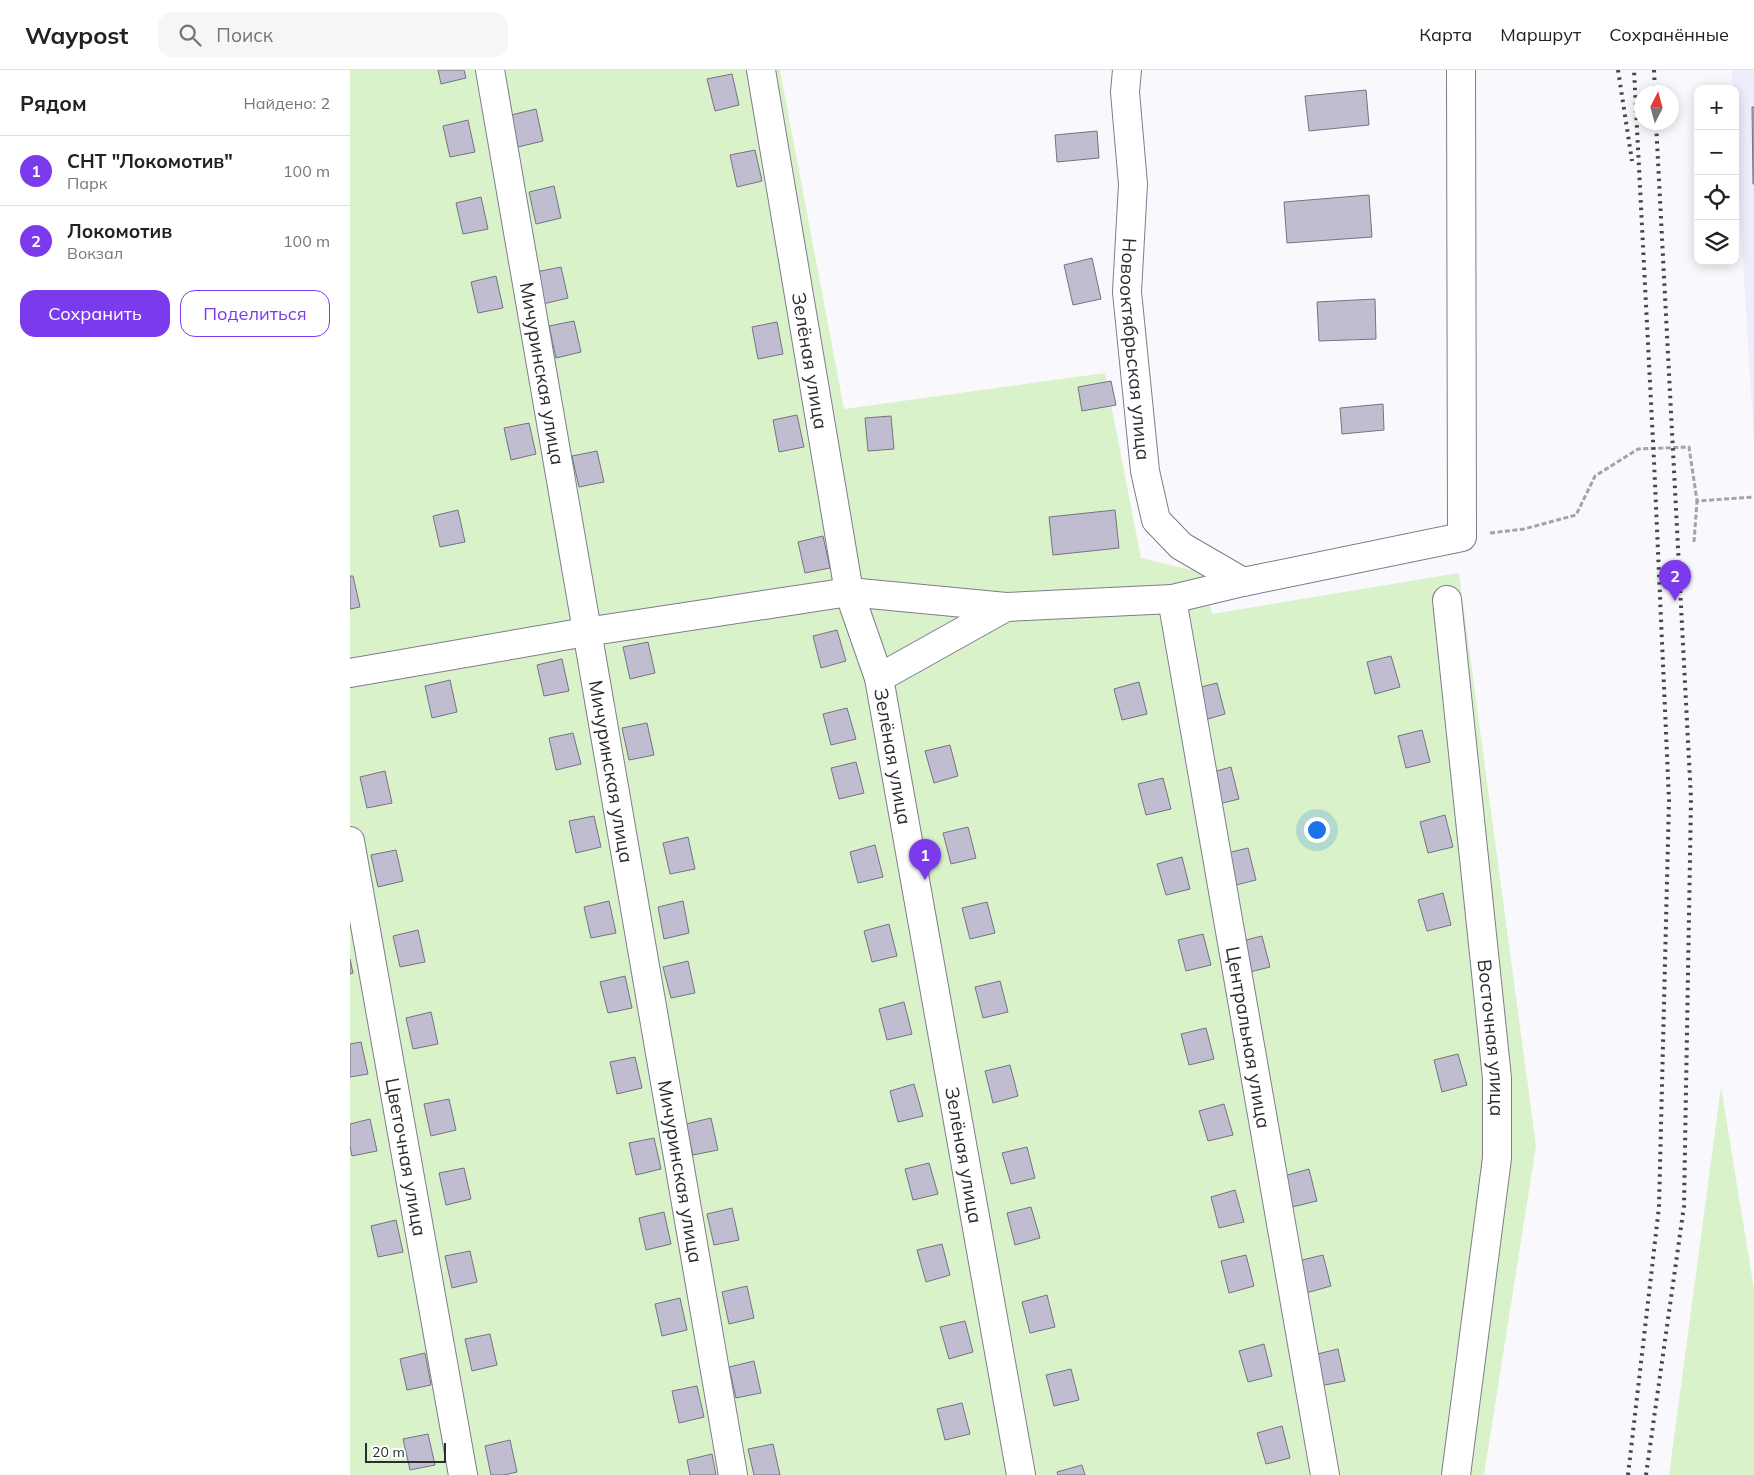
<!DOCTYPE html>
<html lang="ru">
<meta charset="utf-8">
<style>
body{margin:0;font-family:Mulish,sans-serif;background:#f6f6f6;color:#222}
.controls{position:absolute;right:15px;top:15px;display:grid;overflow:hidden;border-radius:10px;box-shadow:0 2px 12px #0003}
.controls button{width:45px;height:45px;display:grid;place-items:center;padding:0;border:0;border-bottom:1px solid #e0e0e0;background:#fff;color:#222;font:25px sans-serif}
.compass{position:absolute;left:1284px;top:15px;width:45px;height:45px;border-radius:50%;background:#fff;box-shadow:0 2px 12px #0003;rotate:6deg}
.scale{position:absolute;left:15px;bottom:12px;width:81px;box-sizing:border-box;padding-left:5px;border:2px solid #2c2b32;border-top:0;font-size:14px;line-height:18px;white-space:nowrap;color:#2c2b32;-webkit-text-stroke:4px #fff;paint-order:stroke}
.you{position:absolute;left:966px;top:759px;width:18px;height:18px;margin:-12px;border:4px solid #fff;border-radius:50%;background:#1a73e8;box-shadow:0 0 0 8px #1a73e833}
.badge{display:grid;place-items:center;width:32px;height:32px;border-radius:50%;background:#7c3aed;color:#fff;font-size:16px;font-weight:700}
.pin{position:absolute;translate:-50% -41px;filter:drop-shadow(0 1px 2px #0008)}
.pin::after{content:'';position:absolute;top:26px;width:18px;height:15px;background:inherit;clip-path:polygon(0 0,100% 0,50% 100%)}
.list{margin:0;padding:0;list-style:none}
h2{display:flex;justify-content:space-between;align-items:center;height:65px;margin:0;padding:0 20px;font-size:21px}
h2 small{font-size:16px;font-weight:400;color:#767676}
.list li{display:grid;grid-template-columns:32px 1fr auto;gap:15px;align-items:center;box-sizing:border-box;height:70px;padding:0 20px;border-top:1px solid #e0e0e0}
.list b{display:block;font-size:19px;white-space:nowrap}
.list p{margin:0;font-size:16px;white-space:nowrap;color:#767676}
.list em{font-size:16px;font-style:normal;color:#767676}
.actions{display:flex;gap:10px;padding:15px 20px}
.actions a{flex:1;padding:11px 0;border:1px solid #7c3aed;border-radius:15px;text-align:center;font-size:18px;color:#7c3aed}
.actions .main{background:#7c3aed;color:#fff}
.icon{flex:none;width:28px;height:28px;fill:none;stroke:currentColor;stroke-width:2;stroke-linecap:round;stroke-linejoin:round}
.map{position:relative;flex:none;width:1404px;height:1405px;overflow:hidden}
header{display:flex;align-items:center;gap:30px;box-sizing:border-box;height:70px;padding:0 25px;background:#fff;border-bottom:1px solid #e0e0e0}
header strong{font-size:24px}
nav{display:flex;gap:28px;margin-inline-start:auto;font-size:18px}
.search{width:350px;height:45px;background:#f6f6f6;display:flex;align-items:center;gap:12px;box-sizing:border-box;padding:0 18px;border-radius:15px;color:#767676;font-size:19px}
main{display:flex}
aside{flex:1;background:#fff}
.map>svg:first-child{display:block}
.built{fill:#eeedfc}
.green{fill:#daf2ca}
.building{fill:#bfbdcf;stroke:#757383}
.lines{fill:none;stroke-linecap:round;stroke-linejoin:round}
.minor-casing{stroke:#7e7c8d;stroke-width:30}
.path{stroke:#a4a3a8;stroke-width:3;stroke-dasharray:5 2.5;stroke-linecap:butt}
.minor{stroke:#fff;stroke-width:28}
.rail{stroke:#47464c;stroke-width:4;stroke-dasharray:2.5 5;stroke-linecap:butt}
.labels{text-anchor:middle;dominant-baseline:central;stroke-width:5;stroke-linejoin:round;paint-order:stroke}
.street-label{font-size:19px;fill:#2c2b32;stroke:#fff}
</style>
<header>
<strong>Waypost</strong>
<div class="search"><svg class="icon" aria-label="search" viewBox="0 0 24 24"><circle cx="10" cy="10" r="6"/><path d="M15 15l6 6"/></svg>Поиск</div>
<nav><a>Карта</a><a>Маршрут</a><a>Сохранённые</a></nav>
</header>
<main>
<aside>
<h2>Рядом<small>Найдено: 2</small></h2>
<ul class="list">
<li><span class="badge">1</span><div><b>СНТ &quot;Локомотив&quot;</b><p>Парк</p></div><em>100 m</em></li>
<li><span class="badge">2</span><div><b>Локомотив</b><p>Вокзал</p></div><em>100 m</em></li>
</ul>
<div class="actions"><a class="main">Сохранить</a><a>Поделиться</a></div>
</aside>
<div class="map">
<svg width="1404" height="1405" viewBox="0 0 1404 1405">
<rect width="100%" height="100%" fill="#f9f8fc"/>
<path class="built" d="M1382,0H1404V372L1385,61V19H1383Z"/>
<g class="green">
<path d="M0,0H430L494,339L755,303L791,488L854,503L862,544L1109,503L1186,1076L1134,1405H0Z"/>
<path d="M1371,1017L1404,1219V1405H1319Z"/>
</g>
<g class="building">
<path d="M88,0H114L116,8L91,14Z"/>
<path d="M382,4L389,35L365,41L357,9Z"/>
<path d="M1016,20L1019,55L959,61L955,26Z"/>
<path d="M1402,37H1404V114H1403Z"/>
<path d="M186,39L193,71L168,77L161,45Z"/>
<path d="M118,50L125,82L100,87L93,56Z"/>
<path d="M747,61L749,88L707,92L705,65Z"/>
<path d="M405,80L412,111L387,117L380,85Z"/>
<path d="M204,116L211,148L186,154L179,122Z"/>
<path d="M1019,125L1022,167L937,173L934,132Z"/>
<path d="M131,127L138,159L113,164L106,133Z"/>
<path d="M742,188L751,229L723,235L714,195Z"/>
<path d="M211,197L218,228L193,234L186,202Z"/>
<path d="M146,206L153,238L128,243L121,212Z"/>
<path d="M1025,229L1026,269L969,271L967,232Z"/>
<path d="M224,251L231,282L206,288L199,256Z"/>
<path d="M427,252L433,284L408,289L402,257Z"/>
<path d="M761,311L766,335L732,341L728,317Z"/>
<path d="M1033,334L1034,360L992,364L990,338Z"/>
<path d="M447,345L454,377L429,382L423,350Z"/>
<path d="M541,346L544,379L518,381L515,348Z"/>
<path d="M179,353L186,384L161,390L154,358Z"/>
<path d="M247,381L254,412L229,417L222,386Z"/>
<path d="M108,440L115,472L90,477L83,446Z"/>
<path d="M765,440L769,478L703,485L699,447Z"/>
<path d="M473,466L480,498L455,503L448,472Z"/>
<path d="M0,506H3L10,537L0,539Z"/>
<path d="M487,560L496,591L471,598L463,566Z"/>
<path d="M298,572L305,603L280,609L273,577Z"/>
<path d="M1041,586L1050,617L1025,624L1017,592Z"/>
<path d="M212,589L219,621L194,626L187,595Z"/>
<path d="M100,610L107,642L82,648L75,616Z"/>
<path d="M789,612L797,644L772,650L764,619Z"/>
<path d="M867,613L875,644L851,651L843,619Z"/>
<path d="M497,638L506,669L481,675L473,644Z"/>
<path d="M297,653L304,685L279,690L272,658Z"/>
<path d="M1072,660L1080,692L1056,698L1048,666Z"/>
<path d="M223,663L231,694L206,700L199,668Z"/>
<path d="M600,675L608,706L584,713L575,681Z"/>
<path d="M506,692L514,723L489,729L481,698Z"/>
<path d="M881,697L889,729L865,735L856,704Z"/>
<path d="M35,701L42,733L17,738L10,707Z"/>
<path d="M813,708L821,739L796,745L788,714Z"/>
<path d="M1095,745L1103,777L1078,783L1070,752Z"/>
<path d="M244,746L251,777L226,783L219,751Z"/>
<path d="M618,757L626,788L601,794L593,763Z"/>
<path d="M338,767L345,799L320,804L313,773Z"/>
<path d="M525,775L533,807L508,813L500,782Z"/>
<path d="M898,778L906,810L882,816L873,784Z"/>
<path d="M46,780L53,811L28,817L21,785Z"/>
<path d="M832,787L840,819L816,825L807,794Z"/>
<path d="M1093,823L1101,855L1077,861L1068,830Z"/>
<path d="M259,831L266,863L241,868L234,837Z"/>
<path d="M333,831L339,863L314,869L308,837Z"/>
<path d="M637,832L645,863L620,869L612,838Z"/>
<path d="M539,854L547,886L522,892L514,861Z"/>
<path d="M68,860L75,892L50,897L43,866Z"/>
<path d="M853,864L861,895L836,901L828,870Z"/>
<path d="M912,866L920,897L896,903L888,872Z"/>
<path d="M0,889L3,903L0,904Z"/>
<path d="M338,891L345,923L321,928L313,897Z"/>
<path d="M275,906L282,938L258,943L250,912Z"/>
<path d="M650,911L658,942L633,948L625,917Z"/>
<path d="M554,932L562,964L537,970L529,939Z"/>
<path d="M81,942L88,974L63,979L56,948Z"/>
<path d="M856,958L864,989L839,995L831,964Z"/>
<path d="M11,972L18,1004L0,1007V974Z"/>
<path d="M1108,984L1117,1015L1092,1022L1084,990Z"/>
<path d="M285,987L292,1018L267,1024L260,992Z"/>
<path d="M660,995L668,1026L643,1033L635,1001Z"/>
<path d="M564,1014L573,1046L548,1052L540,1021Z"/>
<path d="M99,1029L106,1060L81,1066L74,1034Z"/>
<path d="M874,1034L883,1065L858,1071L849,1041Z"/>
<path d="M361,1048L368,1080L343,1085L336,1054Z"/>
<path d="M20,1049L27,1081L2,1086L0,1076V1054Z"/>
<path d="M304,1068L311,1099L286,1105L279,1073Z"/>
<path d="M677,1077L685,1108L661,1114L652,1083Z"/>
<path d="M579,1093L588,1124L563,1130L555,1099Z"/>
<path d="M114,1098L121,1129L96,1135L89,1103Z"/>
<path d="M959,1099L967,1131L942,1137L934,1106Z"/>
<path d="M885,1120L894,1152L869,1158L861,1127Z"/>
<path d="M681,1137L690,1168L665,1175L657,1143Z"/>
<path d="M382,1138L389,1170L364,1175L357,1144Z"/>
<path d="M314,1142L321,1174L296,1180L289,1148Z"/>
<path d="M46,1150L53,1182L28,1187L21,1156Z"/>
<path d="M592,1174L600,1205L576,1212L567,1180Z"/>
<path d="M120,1181L127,1212L102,1218L95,1186Z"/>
<path d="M896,1185L904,1216L879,1223L871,1191Z"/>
<path d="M973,1185L981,1216L956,1223L948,1191Z"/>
<path d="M397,1216L404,1248L379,1254L372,1222Z"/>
<path d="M697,1225L705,1257L680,1263L672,1232Z"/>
<path d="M330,1228L337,1260L312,1266L305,1234Z"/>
<path d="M615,1251L623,1282L599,1289L590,1257Z"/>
<path d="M140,1264L147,1295L122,1301L115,1269Z"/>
<path d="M914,1274L922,1306L898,1312L889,1281Z"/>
<path d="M988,1279L995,1311L970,1316L963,1285Z"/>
<path d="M75,1283L81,1315L57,1320L50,1289Z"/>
<path d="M404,1291L411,1323L386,1328L379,1297Z"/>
<path d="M721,1299L729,1330L704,1336L696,1305Z"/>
<path d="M347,1316L354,1347L329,1353L322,1321Z"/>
<path d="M612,1333L620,1364L595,1370L587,1339Z"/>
<path d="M932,1356L940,1388L916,1394L907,1363Z"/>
<path d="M78,1364L85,1395L60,1400L53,1369Z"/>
<path d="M160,1370L167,1402L154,1405H141L135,1376Z"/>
<path d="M423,1374L430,1405H404L398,1379Z"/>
<path d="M362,1384L366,1405H340L337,1390Z"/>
<path d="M732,1395L735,1405H708L707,1402Z"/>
</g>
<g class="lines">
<defs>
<g id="minor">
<path id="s1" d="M140,0L383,1405"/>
<path id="s2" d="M411,0L499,522L529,608L671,1405"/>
<path id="s3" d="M777,0L775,22L783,114L777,222L795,401L806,450L831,476L893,512"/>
<path id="s4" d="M822,529L975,1405"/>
<path id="s5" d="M1097,530L1147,1008V1088L1106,1405"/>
<path d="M0,603L236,562L499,522L656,537L822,529L893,512L1112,467L1111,0"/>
<path d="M529,608L656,537"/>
<path id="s6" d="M0,771L113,1405"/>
</g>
</defs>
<use href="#minor" class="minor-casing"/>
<g class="path">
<path d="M1140,463L1174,459L1226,445L1245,406L1288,379L1339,377L1347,431L1404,427"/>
<path d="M1344,472L1347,431"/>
</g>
<use href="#minor" class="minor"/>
<g class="rail">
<path d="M1268,0L1282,91"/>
<path d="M1304,0L1305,22"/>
<path d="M1278,1405L1309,1137L1319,730L1304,391L1284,0"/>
<path d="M1296,1405L1334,1136L1341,729L1306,52"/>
</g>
</g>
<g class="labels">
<g class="street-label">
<text stroke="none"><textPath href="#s3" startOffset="280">Новооктябрьская улица</textPath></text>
<text stroke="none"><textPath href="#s2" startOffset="295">Зелёная улица</textPath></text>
<text stroke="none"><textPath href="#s1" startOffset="308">Мичуринская улица</textPath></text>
<text stroke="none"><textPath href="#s2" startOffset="700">Зелёная улица</textPath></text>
<text stroke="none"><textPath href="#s1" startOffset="712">Мичуринская улица</textPath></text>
<text stroke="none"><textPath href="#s4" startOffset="445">Центральная улица</textPath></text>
<text stroke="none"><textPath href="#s5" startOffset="440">Восточная улица</textPath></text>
<text stroke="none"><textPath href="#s2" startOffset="1105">Зелёная улица</textPath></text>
<text stroke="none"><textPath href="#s6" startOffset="321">Цветочная улица</textPath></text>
<text stroke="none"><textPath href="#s1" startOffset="1118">Мичуринская улица</textPath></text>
</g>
</g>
</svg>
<div class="controls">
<button>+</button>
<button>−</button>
<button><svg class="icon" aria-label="locate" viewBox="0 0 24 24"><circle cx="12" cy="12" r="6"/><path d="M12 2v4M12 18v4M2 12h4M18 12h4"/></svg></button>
<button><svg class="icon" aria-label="layers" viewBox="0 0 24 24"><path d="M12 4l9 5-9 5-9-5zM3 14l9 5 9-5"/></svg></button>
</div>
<svg class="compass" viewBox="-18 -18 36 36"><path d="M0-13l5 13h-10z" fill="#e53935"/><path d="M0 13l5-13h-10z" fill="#767676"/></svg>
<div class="scale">20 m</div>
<div class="you"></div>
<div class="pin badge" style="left:575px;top:810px">1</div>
<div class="pin badge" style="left:1325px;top:531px">2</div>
</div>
</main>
